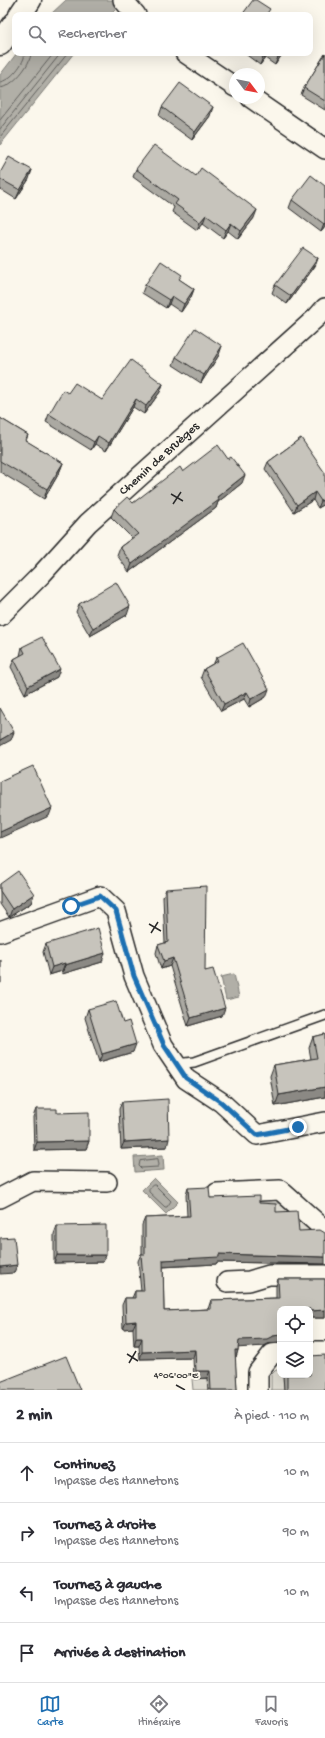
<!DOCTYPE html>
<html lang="fr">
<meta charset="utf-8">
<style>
body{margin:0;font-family:"Gochi Hand",sans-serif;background:#f7f7f7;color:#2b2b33}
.controls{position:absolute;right:12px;bottom:12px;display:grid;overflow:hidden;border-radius:8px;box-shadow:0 4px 16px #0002}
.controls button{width:36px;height:36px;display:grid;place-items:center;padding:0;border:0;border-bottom:1px solid #e1e1e2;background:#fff;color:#2b2b33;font:20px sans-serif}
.compass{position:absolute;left:229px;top:68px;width:36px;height:36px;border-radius:50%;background:#fff;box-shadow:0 4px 16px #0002;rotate:122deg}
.stop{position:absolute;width:12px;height:12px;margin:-9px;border:3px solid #1f6fb2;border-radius:50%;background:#fff}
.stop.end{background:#1f6fb2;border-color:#fff;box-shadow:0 1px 4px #0008}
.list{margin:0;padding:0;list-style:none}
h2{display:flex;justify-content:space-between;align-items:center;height:52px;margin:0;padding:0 16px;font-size:17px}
h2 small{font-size:13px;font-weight:400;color:#7c7c81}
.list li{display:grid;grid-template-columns:26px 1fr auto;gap:12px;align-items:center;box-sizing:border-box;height:60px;padding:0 16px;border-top:1px solid #e1e1e2}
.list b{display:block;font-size:15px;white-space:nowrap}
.list p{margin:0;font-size:13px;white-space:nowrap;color:#7c7c81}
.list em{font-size:13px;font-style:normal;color:#7c7c81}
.icon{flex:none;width:22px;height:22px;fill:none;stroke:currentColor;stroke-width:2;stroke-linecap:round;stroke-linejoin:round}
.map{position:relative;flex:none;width:325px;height:1390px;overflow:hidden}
.search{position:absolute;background:#fff;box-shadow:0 4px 16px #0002;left:12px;right:12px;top:12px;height:44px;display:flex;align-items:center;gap:10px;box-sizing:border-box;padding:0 14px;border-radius:8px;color:#7c7c81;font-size:15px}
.sheet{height:292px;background:#fff}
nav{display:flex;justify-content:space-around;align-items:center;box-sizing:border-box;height:56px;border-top:1px solid #e1e1e2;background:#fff;font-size:11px;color:#7c7c81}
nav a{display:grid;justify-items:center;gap:2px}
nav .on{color:#1f6fb2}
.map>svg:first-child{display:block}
.green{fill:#dddad0;stroke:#84827e}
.water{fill:#b1afa7;stroke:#7b7a75}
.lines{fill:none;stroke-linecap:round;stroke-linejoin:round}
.shore{stroke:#61605d;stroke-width:1}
.service-casing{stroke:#2b2b2b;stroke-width:12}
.minor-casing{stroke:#2b2b2b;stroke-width:22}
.tertiary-casing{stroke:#2b2b2b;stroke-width:25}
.service{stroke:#fbf7ec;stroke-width:9}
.minor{stroke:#fbf7ec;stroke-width:19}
.tertiary{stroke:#fbf7ec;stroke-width:22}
.wall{fill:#aba9a2;stroke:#2b2b2b}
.shaded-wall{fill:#8b8984;stroke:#2b2b2b}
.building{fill:#c7c4bc;stroke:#2b2b2b}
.route{stroke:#1f6fb2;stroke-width:5}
.ticks{fill:none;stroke:#2b2b2b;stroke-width:1.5}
.labels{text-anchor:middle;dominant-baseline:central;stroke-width:4;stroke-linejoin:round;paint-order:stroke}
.street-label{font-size:13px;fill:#2b2b2b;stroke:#fbf7ec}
.ticks-label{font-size:10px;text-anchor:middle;fill:#2b2b2b;stroke:#fbf7ec;stroke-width:4;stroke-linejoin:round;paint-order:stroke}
</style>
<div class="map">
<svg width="325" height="1390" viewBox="0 0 325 1390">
<rect width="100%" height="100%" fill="#fbf7ec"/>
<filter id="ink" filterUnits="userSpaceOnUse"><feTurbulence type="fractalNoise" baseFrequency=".025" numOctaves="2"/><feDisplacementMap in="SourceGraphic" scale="8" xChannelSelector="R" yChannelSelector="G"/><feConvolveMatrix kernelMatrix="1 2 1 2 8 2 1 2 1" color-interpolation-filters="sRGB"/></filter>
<g filter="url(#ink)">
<g class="green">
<path d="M256,1203H280L323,1238L296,1239Z"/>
<path d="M276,1370H280V1375H283L284,1390H271V1375Z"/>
<path d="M207,1378L208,1390H193L192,1379Z"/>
</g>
<g class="water">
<path d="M66,0H125L110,15H50Z"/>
<path d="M17,53H74L0,145V75Z"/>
<path d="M234,974L239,997L226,1000L221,977Z"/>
<path d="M163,1155L164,1170L135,1172L134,1157Z"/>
<path d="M154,1178L178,1202L166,1214L142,1190Z"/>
</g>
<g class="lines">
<g class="shore">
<path d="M0,82C10,81 25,63 25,53"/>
<path d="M0,88C12,87 31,65 31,53"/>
<path d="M0,120L54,53"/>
<path d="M0,129L61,53"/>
<path d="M0,137L68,53"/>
<path d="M158,1159L159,1165L158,1167L141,1168L139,1166L140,1161Z"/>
<path d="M153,1185H155L171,1201L167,1207H165L149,1192V1189Z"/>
</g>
<defs>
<path id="service" d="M176,1064L194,1062L325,1015"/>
<g id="minor">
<path d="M123,0L136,15"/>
<path d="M185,53L235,87"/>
<path d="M251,98L325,149"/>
<path id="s1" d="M0,616L41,575L88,523L317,317L325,308"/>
<path d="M0,932L100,896L116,911L134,976L163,1045L186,1079L221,1102L257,1135L325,1122"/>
<path d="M217,1193L280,1190L325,1230"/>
<path d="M0,1198L33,1181L107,1182"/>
<path d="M227,1282L249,1281L269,1275H325"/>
<path d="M310,1351H325"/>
<path d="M258,1390V1372L272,1354L280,1353"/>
</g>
<g id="tertiary">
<path d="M20,15L30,0"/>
<path d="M0,44L15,23"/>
</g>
</defs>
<use href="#service" class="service-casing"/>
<use href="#minor" class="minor-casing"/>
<use href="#tertiary" class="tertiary-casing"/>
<use href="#service" class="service"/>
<use href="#minor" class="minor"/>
<use href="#tertiary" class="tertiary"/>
</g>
<g class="wall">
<path d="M244,53H283L275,65L265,58L260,65Z"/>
<path d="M325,54V110L301,95L304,88Z"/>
<path d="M162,107L210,116L192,140L159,116Z"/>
<path d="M136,169L196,176L254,218L238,239L228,231L223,238L203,223L197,230L172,212L174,207L133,177Z"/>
<path d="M0,173L29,179L16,199L0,189Z"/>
<path d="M325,186V227L321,232L289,208L292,200Z"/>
<path d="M318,258L315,266L287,304L272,293L275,285Z"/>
<path d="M180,280L194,289L191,297L181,312L169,304L166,308L142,293L145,285Z"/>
<path d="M219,355L201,383L173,365L176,357Z"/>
<path d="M163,384L160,392L144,414L133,407L106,451L95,444L91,450L46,422L49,414L68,393L102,400Z"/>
<path d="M0,418L28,435L26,441L63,463L59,473L44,499L0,472Z"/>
<path d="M301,438L325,504L318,508L313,500L294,512L265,469L268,462Z"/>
<path d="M183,472L242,483L218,502L216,508L129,572L117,555L120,547L132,538L111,517L114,509L133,503Z"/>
<path d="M79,604L127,615L90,636L76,612Z"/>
<path d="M22,647L57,677L25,694L11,667L14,659L20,656Z"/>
<path d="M216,658L266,697L249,707L244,699L221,711L201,677L204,669L214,663Z"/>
<path d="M0,884L34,894L31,903L9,917L0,904Z"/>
<path d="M166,889L205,971L222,1016L188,1026L170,966L161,969L156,953L158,945L165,943L163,897Z"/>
<path d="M46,944L102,962L62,974V971L49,975L43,952Z"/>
<path d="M88,1009L123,1023L133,1052L99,1062L85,1018Z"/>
<path d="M325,1034V1097L275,1106L270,1076L274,1065L311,1059L309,1048L313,1037Z"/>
<path d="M122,1102L167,1147L121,1149L119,1109Z"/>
<path d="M36,1109L57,1113L89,1141L86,1149L34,1150L33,1117Z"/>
<path d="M188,1188L210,1198L259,1203L276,1212L299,1231L325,1264L217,1262L216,1264L163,1267L164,1311L208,1309L211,1300L276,1298V1286L278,1279H325V1318H310V1309H280V1342L270,1343L264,1346L238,1347V1350L236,1357H235L237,1390H208L207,1378L194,1379L193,1358L140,1359L139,1346H134L133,1328L123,1329L122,1305L125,1298H132L135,1291H141L138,1261L141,1254H142V1225L145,1218L187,1216L186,1195Z"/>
<path d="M57,1226L106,1255L103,1262L54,1263V1234Z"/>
<path d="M283,1375H310L325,1390H284Z"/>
</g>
<g class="shaded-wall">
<path d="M266,53L265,58L260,65L263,57Z"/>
<path d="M281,53H283L275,65L278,57Z"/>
<path d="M213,107L210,116L192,140L195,132Z"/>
<path d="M32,170L29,179L16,199L20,190Z"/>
<path d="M257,210L254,218L238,239L241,231Z"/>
<path d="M206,215L203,223L197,230L200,222Z"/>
<path d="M231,223L228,231L223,238L226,230Z"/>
<path d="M325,223V227L321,232L324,224Z"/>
<path d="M318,258L315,266L287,304L291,296Z"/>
<path d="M194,289L191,297L181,312L184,304Z"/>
<path d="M172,296L169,304L166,308L169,300Z"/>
<path d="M222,346L219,355L201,383L204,375Z"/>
<path d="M163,384L160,392L144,414L146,406Z"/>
<path d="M136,399L133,407L106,451L109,443Z"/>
<path d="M98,436L95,444L91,450L94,442Z"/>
<path d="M63,463L59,473L44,499L47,489Z"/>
<path d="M245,475L242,483L218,502L216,508L129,572L132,564Z"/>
<path d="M315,492L313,500L294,512L297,505Z"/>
<path d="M325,498V504L318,508L321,501Z"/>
<path d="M130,606L127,615L90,636L93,628Z"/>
<path d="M60,669L57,677L25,694L28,686Z"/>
<path d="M269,689L266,697L249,707L251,699Z"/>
<path d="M247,692L244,699L221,711L224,704Z"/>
<path d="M14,732L11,740L0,746V740Z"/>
<path d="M52,808L49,816L0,838V832Z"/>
<path d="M34,894L31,903L9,917L12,909Z"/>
<path d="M105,953L102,962L62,974L65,965Z"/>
<path d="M173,958L170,966L161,969L164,961Z"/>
<path d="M65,963L62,971L49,975L52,967Z"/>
<path d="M225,1008L222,1016L188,1026L191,1018Z"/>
<path d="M136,1044L133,1052L99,1062L102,1054Z"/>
<path d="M325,1087V1097L275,1106L279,1095Z"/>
<path d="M169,1139L167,1147L121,1149L124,1142Z"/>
<path d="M89,1141L86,1149L34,1150L37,1142Z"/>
<path d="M219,1254L325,1257V1264L217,1262L216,1264L160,1267L163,1260Z"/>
<path d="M57,1255H106L103,1262L54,1263Z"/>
<path d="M17,1265L14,1273L0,1274V1267Z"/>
<path d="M325,1310V1318H310V1311Z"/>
<path d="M136,1321L133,1328L123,1329L126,1322Z"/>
<path d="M280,1335V1338L279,1342L270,1343L264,1346L236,1348L239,1340Z"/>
<path d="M136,1338H142L139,1346H134Z"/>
<path d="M195,1350L193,1358L140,1359L142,1352Z"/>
<path d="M235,1350H238L236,1357H232Z"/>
<path d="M196,1371H210L207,1378L194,1379Z"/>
</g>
<g class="building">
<path d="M253,0H256L270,9L266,15H242Z"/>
<path d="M258,53H266L263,57Z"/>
<path d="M272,53H281L278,57Z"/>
<path d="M325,54V101L304,88Z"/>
<path d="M180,83L213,107L195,132L162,107Z"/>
<path d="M154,145L196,176L201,168L257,210L241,231L231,223L226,230L206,215L200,222L175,204L178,200L136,169Z"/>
<path d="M9,157L32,170L20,190L0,179V173Z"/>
<path d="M311,175L325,186V223L324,224L292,200Z"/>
<path d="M303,248L318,258L291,296L275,285Z"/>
<path d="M161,261L182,275L179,279L194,289L184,304L172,296L169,300L145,285Z"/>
<path d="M195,328L222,346L204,375L176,357Z"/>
<path d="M131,360L163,384L146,406L136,399L109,443L98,436L94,442L49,414L63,390L68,393L75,383L102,400Z"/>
<path d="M0,418L28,435L25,440L63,463L47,489L0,461Z"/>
<path d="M301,438L325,473V498L321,501L315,492L297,505L268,462Z"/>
<path d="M218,445L228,459L231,457L245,475L217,497L219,500L132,564L120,547L138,534L114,509L127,497L133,503L180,467L183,472Z"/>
<path d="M116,582L130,606L93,628L79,604Z"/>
<path d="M42,637L60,669L28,686L14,659L25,653L22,647Z"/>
<path d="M243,643L269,689L251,699L247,692L224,704L204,669L218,661L216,658Z"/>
<path d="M0,708L14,732L0,740Z"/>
<path d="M33,766L52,808L0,832V781Z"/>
<path d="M18,871L34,894L12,909L0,891V884Z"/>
<path d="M206,886L205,971L213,969L225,1008L191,1018L173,958L164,961L158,945L168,942L166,889Z"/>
<path d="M98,928L105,953L65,965V963L52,967L46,944Z"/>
<path d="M1,960V983H0V961Z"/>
<path d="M116,1001L123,1023L129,1021L136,1044L102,1054L88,1009Z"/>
<path d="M325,1034V1087L279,1095L274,1065L317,1058L313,1037Z"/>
<path d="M168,1099L169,1139L124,1142L122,1102Z"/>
<path d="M36,1109H57V1113L89,1112V1141L37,1142Z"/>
<path d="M209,1187L210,1198L259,1196V1203L276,1204V1212L297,1211L299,1231L320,1230L325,1233V1257L219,1254V1257L163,1260L164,1311L211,1309V1300L279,1298L278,1279H325V1310L310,1311V1309H280V1335L273,1336L267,1339L239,1340L238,1350H235L237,1390H211L210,1371H196L195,1350L142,1352V1338H136V1321L126,1322L125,1298H135V1291H144L141,1254H145V1218L190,1216L188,1188Z"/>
<path d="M106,1225V1255H57V1226Z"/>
<path d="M14,1237L17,1265L0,1267V1238Z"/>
<path d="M325,1355V1390H287V1375H310V1356Z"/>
<path d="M66,1356L80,1390H0V1382Z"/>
</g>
</g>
<g class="lines" filter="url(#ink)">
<path class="route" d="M71,906L100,896L116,911L134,976L164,1045L186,1078L221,1102L257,1135L298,1127"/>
</g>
<path class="ticks" d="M171,494L183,501M173,504L181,492M149,924L161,931M151,933L158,922M127,1354L138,1361M129,1363L136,1351M176,1385L185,1390"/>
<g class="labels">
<g class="street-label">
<text stroke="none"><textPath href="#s1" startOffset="224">Chemin de Bruèges</textPath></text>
</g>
</g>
<g class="ticks-label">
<text x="176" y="1378">4°06'00"E</text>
</g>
</svg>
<div class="controls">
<button><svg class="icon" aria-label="locate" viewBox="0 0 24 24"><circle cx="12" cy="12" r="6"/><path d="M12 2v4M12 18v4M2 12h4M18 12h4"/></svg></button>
<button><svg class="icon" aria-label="layers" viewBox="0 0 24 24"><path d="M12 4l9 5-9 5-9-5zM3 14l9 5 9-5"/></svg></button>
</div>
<svg class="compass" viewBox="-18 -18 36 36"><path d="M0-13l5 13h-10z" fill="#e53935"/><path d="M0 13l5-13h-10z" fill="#7c7c81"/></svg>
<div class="stop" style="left:71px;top:906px"></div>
<div class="stop end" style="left:298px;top:1127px"></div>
<div class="search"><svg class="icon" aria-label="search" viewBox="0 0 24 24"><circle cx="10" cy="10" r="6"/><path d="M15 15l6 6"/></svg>Rechercher</div>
</div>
<section class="sheet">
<h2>2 min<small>À pied · 110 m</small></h2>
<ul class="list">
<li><svg class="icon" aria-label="ahead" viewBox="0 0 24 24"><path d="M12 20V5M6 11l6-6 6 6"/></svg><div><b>Continuez</b><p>Impasse des Hannetons</p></div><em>10 m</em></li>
<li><svg class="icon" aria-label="right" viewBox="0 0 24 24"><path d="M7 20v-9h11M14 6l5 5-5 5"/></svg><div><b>Tournez à droite</b><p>Impasse des Hannetons</p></div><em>90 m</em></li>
<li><svg class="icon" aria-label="left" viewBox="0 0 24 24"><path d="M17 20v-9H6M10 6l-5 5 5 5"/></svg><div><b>Tournez à gauche</b><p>Impasse des Hannetons</p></div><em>10 m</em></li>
<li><svg class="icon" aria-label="arrive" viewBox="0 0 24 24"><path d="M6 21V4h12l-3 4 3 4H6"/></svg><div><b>Arrivée à destination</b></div></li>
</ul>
</section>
<nav>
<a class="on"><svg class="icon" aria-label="map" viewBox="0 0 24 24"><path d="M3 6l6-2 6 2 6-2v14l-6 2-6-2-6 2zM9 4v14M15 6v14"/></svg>Carte</a>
<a><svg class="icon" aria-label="directions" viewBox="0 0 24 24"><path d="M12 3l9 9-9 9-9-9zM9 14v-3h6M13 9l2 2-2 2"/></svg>Itinéraire</a>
<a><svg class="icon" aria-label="saved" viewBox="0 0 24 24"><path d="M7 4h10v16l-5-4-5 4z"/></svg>Favoris</a>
</nav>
